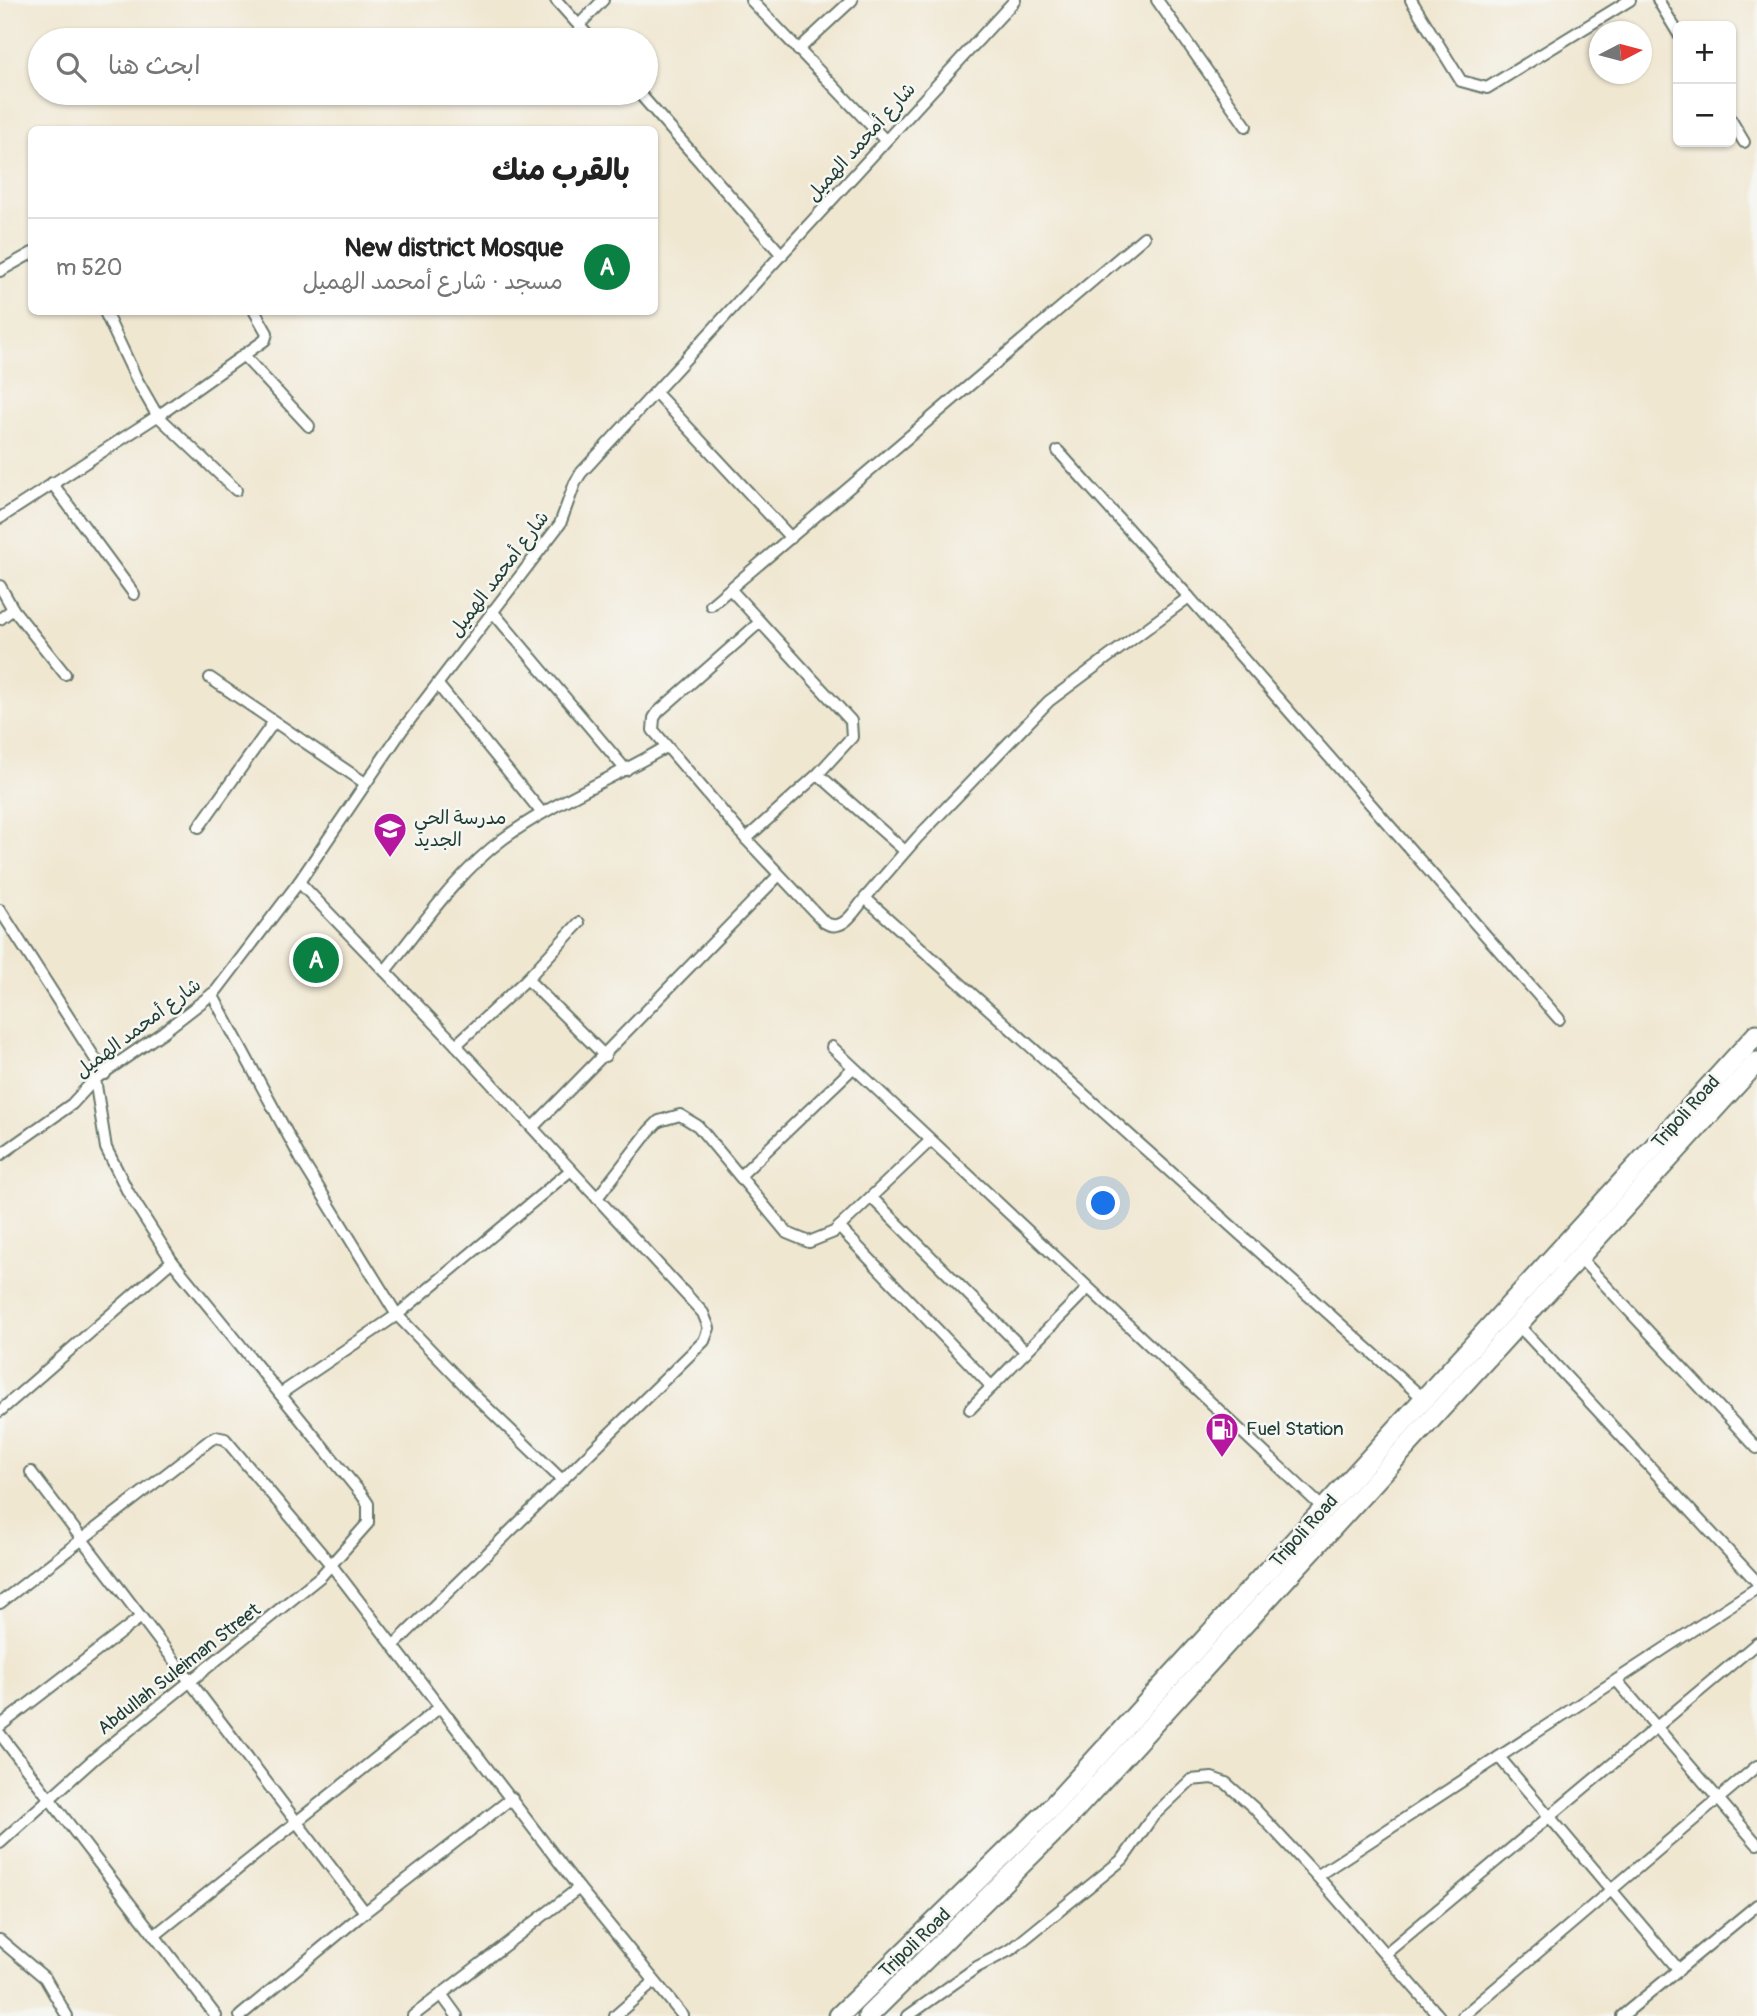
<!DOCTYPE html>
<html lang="ar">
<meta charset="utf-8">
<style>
body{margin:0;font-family:Pangolin,"Playpen Sans Arabic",sans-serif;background:#f6f6f6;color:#222;direction:rtl}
.controls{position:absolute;right:21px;top:21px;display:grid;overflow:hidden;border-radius:10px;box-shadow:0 2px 5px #0004}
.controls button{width:63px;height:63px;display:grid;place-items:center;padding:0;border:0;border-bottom:2px solid #e0e0e0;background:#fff;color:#222;font:35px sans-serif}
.compass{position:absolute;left:1589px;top:21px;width:63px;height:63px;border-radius:50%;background:#fff;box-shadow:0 2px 5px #0004;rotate:84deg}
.you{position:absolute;left:1104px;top:1204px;width:24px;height:24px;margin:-18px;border:5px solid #fff;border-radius:50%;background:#1a73e8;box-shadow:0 0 0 10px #1a73e833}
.badge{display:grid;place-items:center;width:46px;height:46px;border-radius:50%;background:#0b8043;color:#fff;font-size:23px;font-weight:700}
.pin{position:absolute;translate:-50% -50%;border:4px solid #fff;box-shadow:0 2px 7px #0006}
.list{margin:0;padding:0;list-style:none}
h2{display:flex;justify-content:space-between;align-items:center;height:91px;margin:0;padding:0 28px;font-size:30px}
h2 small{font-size:23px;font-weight:400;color:#767676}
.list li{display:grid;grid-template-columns:46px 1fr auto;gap:21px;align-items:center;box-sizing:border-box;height:98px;padding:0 28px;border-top:2px solid #e0e0e0}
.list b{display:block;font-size:26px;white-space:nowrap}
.list p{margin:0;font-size:23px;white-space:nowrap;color:#767676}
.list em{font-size:23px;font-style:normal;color:#767676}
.icon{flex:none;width:38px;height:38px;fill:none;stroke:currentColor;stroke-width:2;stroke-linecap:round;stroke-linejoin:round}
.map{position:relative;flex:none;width:1757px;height:2016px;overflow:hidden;direction:ltr}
.search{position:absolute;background:#fff;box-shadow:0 2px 5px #0004;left:28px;top:28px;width:630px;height:77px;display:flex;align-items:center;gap:18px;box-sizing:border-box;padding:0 24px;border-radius:38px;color:#767676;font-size:26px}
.panel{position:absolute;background:#fff;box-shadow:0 2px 5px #0004;left:28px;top:126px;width:630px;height:189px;border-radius:10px;direction:rtl}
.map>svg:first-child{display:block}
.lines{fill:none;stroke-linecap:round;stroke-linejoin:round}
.street-casing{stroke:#68786b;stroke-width:14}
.highway-casing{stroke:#68786b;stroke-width:23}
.street{stroke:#fff;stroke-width:10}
.highway{stroke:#fff;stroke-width:19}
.labels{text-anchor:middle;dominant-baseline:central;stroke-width:5;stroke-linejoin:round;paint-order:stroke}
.street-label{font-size:19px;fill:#1f3d34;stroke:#f6f6f2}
.poi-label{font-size:19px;fill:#1f3d34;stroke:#f6f6f2;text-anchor:start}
</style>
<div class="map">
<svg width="1757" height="2016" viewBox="0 0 1757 2016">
<rect width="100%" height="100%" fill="#f6f6f2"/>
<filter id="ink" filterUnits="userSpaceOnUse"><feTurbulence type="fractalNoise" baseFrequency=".0143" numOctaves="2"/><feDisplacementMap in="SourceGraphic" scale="14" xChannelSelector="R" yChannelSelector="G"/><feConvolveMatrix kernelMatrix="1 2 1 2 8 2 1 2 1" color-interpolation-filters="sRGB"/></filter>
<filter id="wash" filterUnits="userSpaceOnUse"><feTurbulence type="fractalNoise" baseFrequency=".00686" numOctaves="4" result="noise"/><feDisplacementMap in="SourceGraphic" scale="28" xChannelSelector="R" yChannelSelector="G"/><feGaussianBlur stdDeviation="1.57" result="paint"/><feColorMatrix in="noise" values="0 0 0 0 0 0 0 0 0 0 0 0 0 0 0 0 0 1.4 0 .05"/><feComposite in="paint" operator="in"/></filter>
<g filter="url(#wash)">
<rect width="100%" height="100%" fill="#f0e7d1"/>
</g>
<g filter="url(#ink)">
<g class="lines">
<defs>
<g id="street">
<path d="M556,0L592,40"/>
<path d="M751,0L885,140"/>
<path d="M1157,0L1246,126"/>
<path d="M1411,0L1461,81L1487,88L1630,0"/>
<path d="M1658,0L1678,33"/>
<path d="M579,25L603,0"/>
<path d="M798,50L852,0"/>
<path d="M639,93L782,255"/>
<path d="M1731,120L1744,142"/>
<path d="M0,271L32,253"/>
<path d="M105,312L137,380L157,415L236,490"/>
<path d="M243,355L309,426"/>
<path d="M656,393L791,538"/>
<path d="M1058,451L1189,597"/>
<path d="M52,483L134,594"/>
<path d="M0,518L165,411L265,340L267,333L255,312"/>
<path d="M0,586L13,609L65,674"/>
<path d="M731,590L851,721L852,737L818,774L746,839"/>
<path d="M711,605L1144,237"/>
<path d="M492,611L626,770"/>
<path d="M0,619L13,609"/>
<path d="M760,622L658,712L654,718L653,730L746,839L824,922C843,934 854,911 865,898"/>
<path d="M210,678L365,783"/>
<path d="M438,685L542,813"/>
<path d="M818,774L905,851"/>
<path d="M199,827L273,723"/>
<path d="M299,882L456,1045L703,1313L709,1328L704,1341L393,1646"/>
<path d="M0,910L105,1074"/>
<path d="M385,971C422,926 455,875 503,839C553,802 612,779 666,747"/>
<path d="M527,979L605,1056"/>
<path d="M212,994L302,1161L397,1315L472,1393L562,1480"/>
<path d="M456,1045L527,979L579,923"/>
<path d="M832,1047L1323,1508"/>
<path d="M533,1127L779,875"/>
<path d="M0,1155L72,1104L95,1079L163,1032L216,991L299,882L402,730L560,524L575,483L581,473L1015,0"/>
<path d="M740,1176L853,1068"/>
<path d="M871,1197L1026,1352"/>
<path d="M597,1198L649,1131L659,1121L680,1115L698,1126L787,1233L809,1242L834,1232L930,1141"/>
<path d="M839,1227L992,1387"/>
<path d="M1580,1258L1757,1448"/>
<path d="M1519,1326L1757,1582"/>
<path d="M280,1394L397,1315L571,1170"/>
<path d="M1425,1400L865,898L917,838L1049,701L1189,597L1559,1019"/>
<path d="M970,1409L1087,1289"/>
<path d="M0,1411L172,1261"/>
<path d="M31,1472L365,1912"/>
<path d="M0,1603L210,1440L216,1437L225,1439L332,1566L579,1888L683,2016"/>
<path d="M1617,1681L1757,1844"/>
<path d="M0,1726L141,1617"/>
<path d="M0,1734L216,2016"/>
<path d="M1499,1757L1679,1970"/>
<path d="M0,1843L96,1757L321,1576L368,1523V1504L362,1495L172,1261L128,1192L106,1148L95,1079"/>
<path d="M154,1936L440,1707"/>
<path d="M0,1940L45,1978L67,2016"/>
<path d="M1385,1954L1757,1643"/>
<path d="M441,1994L457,2016"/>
<path d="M240,2016L365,1912L512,1798"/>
<path d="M413,2016L579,1888"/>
<path d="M615,2016L654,1982"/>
<path d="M908,2016L977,1967L1012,1949L1123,1859L1153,1816L1191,1780L1212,1778L1226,1783L1254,1808L1317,1876"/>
<path d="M1439,2016L1317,1876L1757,1588"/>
<path d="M1463,2016L1757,1766"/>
<path d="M1622,2016L1757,1905"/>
</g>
<g id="highway">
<path d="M839,2016L1049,1810L1757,1034"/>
<path d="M868,2016L1062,1824L1757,1062"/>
</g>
</defs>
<use href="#street" class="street-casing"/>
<use href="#highway" class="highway-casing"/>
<use href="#street" class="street"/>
<use href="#highway" class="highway"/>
</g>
</g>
<defs>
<symbol id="school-pin" viewBox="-11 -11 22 30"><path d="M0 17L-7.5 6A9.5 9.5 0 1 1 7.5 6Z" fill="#b5179e" stroke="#f6f6f2"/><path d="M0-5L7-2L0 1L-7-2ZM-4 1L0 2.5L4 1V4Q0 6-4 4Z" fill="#fff"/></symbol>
<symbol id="fuel-pin" viewBox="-11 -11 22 30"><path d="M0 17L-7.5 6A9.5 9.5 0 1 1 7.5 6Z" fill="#b5179e" stroke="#f6f6f2"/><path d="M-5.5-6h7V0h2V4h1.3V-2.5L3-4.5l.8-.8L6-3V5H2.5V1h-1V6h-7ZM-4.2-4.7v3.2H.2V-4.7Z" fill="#fff"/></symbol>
</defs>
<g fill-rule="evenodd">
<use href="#school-pin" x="371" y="810" width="38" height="52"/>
<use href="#fuel-pin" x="1203" y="1410" width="38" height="52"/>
</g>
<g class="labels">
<g class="street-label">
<text transform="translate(861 142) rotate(-48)">شارع أمحمد الهميل</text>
<text transform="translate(499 574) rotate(-53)">شارع أمحمد الهميل</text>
<text transform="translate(138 1028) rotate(-37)">شارع أمحمد الهميل</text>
<text transform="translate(1686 1112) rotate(-48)">Tripoli Road</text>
<text transform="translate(1304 1531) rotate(-48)">Tripoli Road</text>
<text transform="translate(179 1669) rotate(-38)">Abdullah Suleiman Street</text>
<text transform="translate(915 1943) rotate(-44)">Tripoli Road</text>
</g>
<g class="poi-label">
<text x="414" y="818">مدرسة الحي<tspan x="414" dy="22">الجديد</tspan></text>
<text x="1246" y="1429">Fuel Station</text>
</g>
</g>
</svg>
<div class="controls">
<button>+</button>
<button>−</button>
</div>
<svg class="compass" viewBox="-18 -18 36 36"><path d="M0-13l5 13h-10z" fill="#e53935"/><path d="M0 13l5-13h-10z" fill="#767676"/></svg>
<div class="you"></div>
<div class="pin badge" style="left:316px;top:960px">A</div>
<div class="search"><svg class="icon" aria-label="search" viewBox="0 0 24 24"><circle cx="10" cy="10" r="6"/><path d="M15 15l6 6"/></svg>ابحث هنا</div>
<section class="panel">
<h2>بالقرب منك<small></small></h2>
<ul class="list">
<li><span class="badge">A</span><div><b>New district Mosque</b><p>مسجد · شارع أمحمد الهميل</p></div><em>520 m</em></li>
</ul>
</section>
</div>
